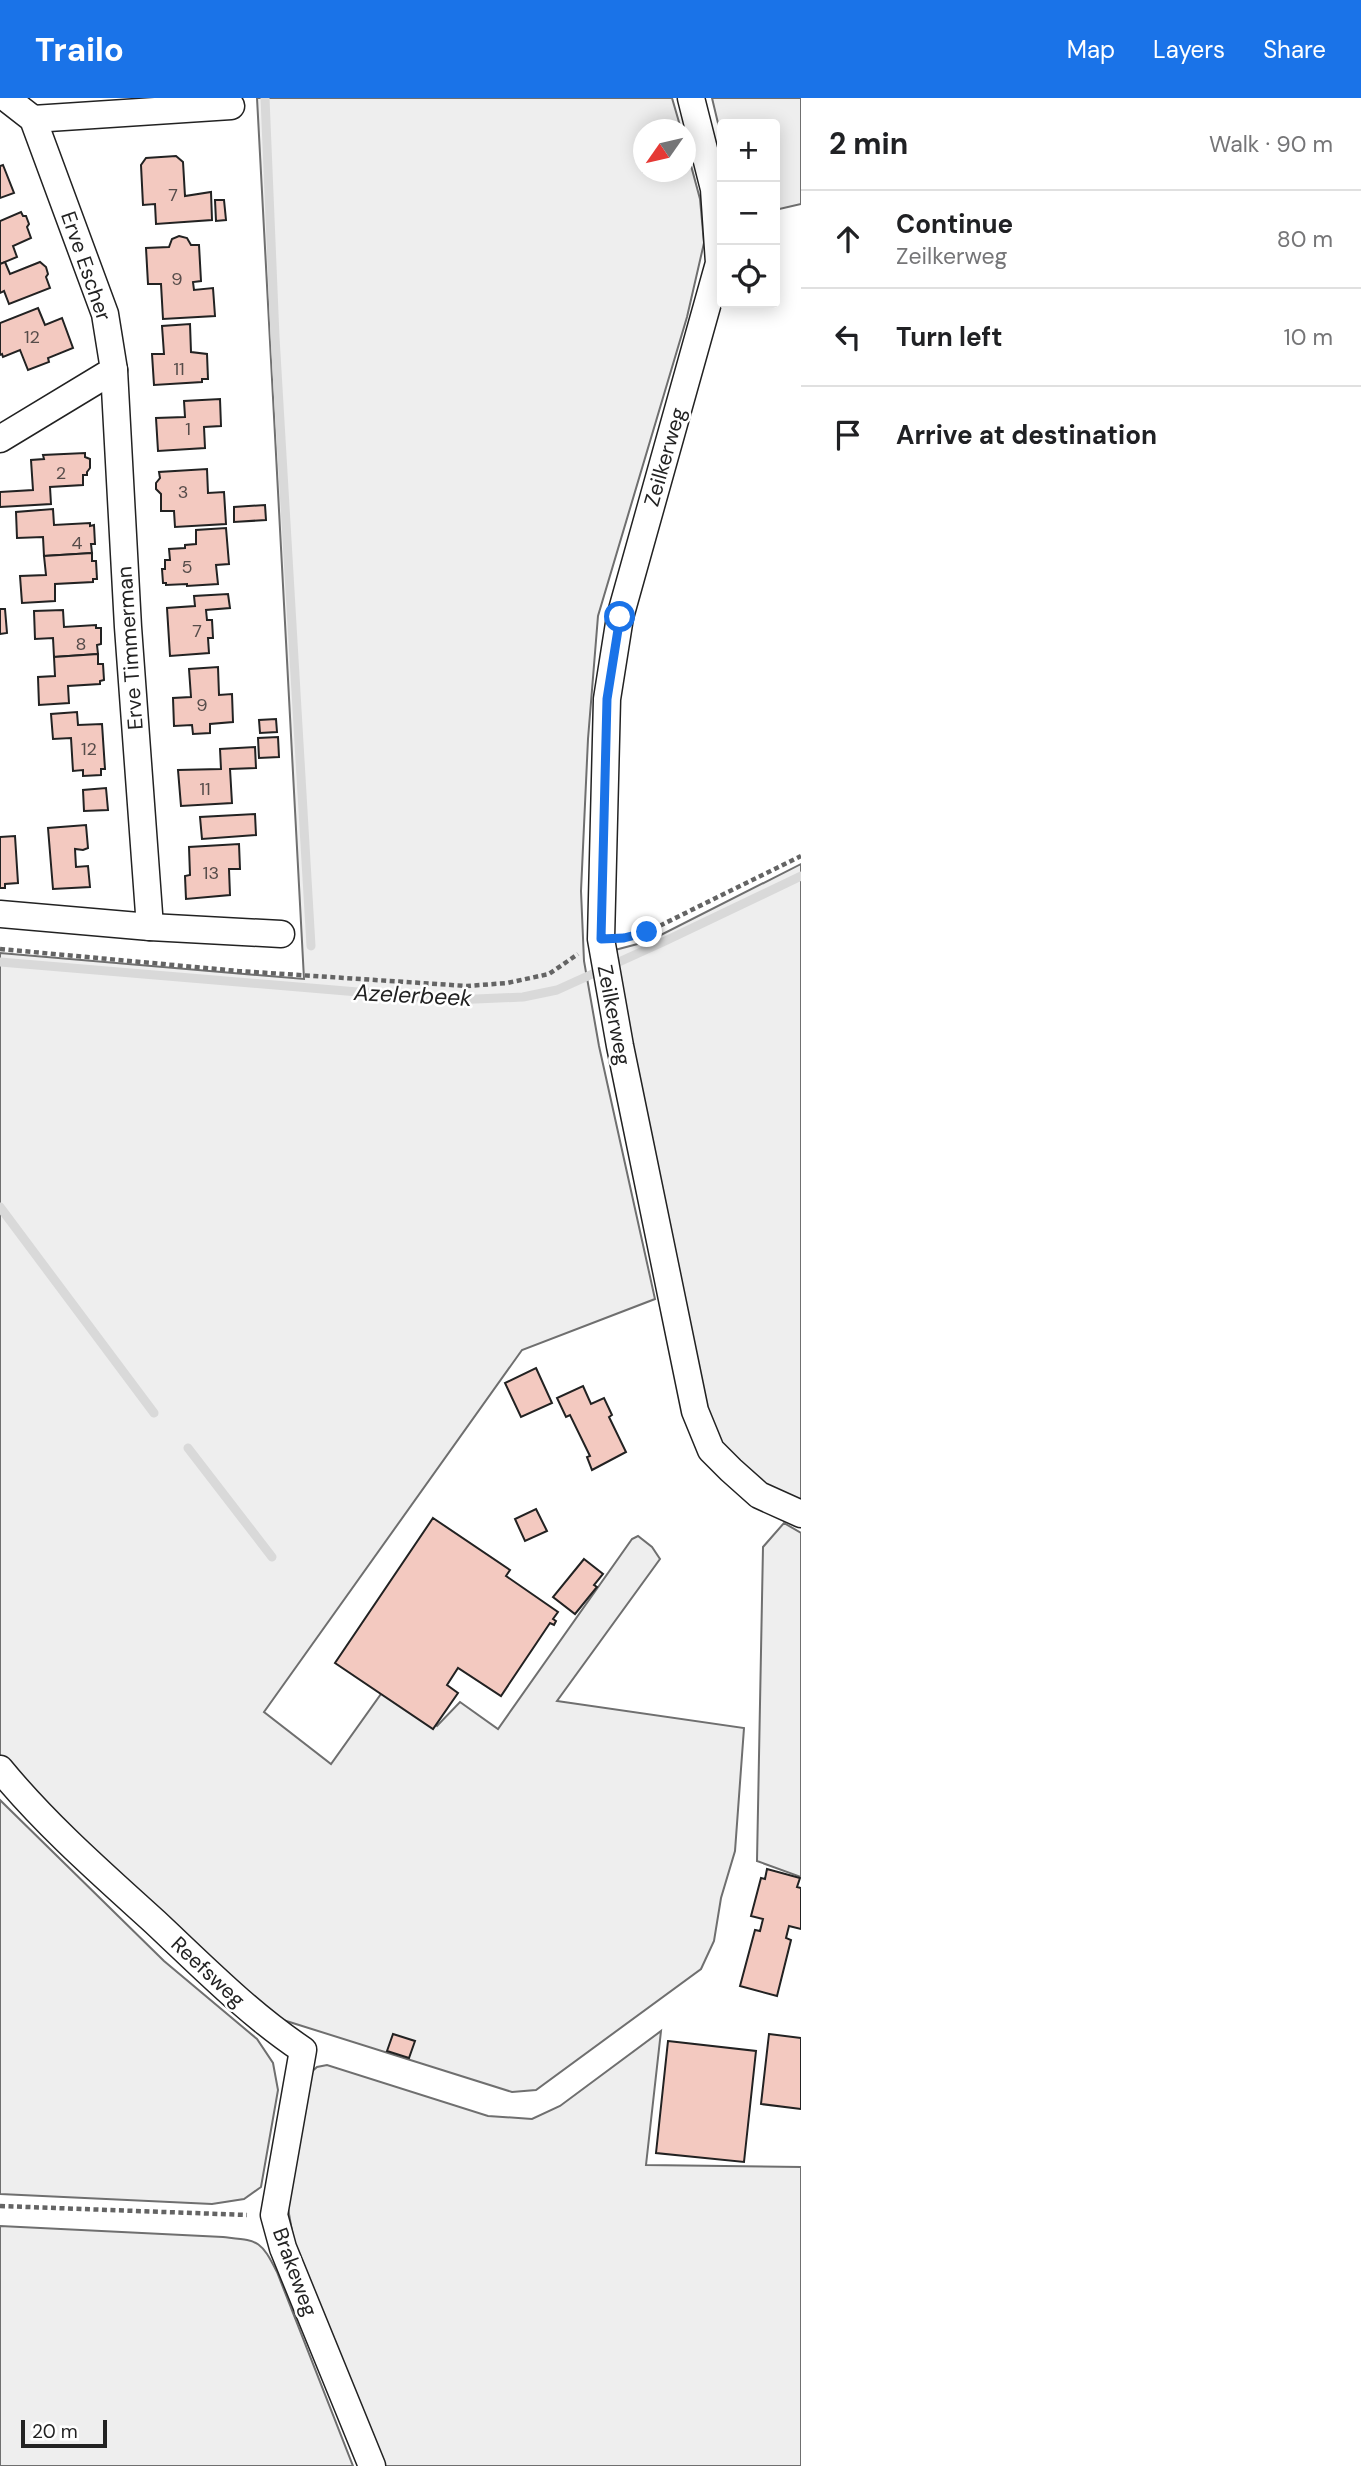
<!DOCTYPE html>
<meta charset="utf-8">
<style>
body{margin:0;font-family:"DM Sans",sans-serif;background:#f2f2f2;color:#202124}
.controls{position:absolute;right:21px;top:21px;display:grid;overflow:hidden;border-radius:7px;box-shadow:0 4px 18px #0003}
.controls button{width:63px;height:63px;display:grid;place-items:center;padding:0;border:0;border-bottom:2px solid #e0e0e0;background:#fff;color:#202124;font:35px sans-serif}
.compass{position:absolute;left:633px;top:21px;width:63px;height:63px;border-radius:50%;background:#fff;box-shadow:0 4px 18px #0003;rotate:236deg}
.scale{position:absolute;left:21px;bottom:18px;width:86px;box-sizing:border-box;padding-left:7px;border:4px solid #222;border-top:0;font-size:19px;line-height:24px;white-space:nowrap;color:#222;-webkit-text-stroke:5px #fff;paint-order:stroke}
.stop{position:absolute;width:21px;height:21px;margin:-16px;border:5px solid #1a73e8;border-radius:50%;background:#fff}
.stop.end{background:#1a73e8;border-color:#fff;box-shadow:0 2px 7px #0008}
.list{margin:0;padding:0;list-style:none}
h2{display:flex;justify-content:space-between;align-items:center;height:91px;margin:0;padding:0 28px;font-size:30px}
h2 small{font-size:23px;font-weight:400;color:#757577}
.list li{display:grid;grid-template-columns:46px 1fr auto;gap:21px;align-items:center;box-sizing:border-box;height:98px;padding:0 28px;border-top:2px solid #e0e0e0}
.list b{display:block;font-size:26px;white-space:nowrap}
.list p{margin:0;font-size:23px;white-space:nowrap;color:#757577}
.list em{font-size:23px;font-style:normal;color:#757577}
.icon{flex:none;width:38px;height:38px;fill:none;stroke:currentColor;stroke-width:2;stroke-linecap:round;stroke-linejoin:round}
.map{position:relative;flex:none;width:801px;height:2368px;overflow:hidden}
header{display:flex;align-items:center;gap:42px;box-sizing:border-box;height:98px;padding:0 35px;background:#1a73e8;color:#fff}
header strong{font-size:33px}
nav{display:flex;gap:38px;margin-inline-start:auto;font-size:24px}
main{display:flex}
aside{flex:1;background:#fff}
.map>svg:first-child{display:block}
.green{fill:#eee;stroke:#6f6f6f;stroke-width:2}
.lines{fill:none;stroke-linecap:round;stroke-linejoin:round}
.stream{stroke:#d9d9d9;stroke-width:9}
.building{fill:#f3c9c0;stroke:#222;stroke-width:2}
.street-casing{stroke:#222;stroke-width:29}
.path{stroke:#646464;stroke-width:4.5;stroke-dasharray:5 3.5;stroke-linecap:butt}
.street{stroke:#fff;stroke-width:26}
.route{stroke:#1a73e8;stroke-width:9}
.labels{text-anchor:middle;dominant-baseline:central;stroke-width:5;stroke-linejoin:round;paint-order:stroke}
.number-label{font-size:18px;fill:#564c4a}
.street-label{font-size:21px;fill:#222;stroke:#fff}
.water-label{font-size:23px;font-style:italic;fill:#222;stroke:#fff}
</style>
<header>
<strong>Trailo</strong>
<nav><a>Map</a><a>Layers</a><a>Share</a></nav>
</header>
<main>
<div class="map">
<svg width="801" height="2368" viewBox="0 0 801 2368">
<rect width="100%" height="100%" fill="#fff"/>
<g class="green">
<path d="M257,0H672L681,31L643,32V74H685L686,49L700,101L704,145L687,219L598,518L588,641L581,793L584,863L599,948L655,1201L522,1252L264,1614L331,1666L386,1589L437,1628L460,1604L498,1631L632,1441L638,1438L652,1449L660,1461L557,1603L744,1630L735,1753L721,1800L714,1843L701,1871L536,1992L512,1994L280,1921L133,1799L0,1659V855L304,881Z"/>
<path d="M712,0H801V106L775,112V26H722V42Z"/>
<path d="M801,766V1404L771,1391L717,1345L709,1318L611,853L649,843Z"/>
<path d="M784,1425L801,1435V1779L757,1763L763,1449Z"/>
<path d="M0,1702L164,1863L257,1941L273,1965L278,1992L261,2089L244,2101L212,2106L0,2096Z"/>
<path d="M661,1933L646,2067L801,2069V2368H384L295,2150L286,2099L309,1976L317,1969L327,1967L488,2018L532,2021L560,2008Z"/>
<path d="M0,2128L223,2139C259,2143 260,2141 277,2174L353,2368H0Z"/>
</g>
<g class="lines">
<g class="stream">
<path d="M265,0L275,239L311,848"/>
<path d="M0,864L453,902L523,899L557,892L663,844L801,778"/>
<path d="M0,1109L154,1315"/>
<path d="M188,1350L272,1459"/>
</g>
</g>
<g class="building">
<path d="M176,58L183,64L185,98L211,94L212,122L156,126L155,106L143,107L141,67L146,60Z"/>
<path d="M3,67L14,95L0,100V68Z"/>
<path d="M215,102H224L226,122L216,123Z"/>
<path d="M21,114L23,118H26L29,126L27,129L31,140L13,148L17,159L0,166V123Z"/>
<path d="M179,138L187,140L191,147H199L201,183L193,184L194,192L213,190L215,218L163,221L161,186H148L146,150L169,149L172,141Z"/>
<path d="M5,164L10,176L40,164L46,169L48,176L46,179L50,190L9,206L4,193L0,195V166Z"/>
<path d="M38,210L45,227L62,220L73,250L48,260L49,264L28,272L20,252L3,259L2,256L0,257V225Z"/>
<path d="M190,226L191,254L207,256L208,281H202V284L154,287L152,256H164L162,228Z"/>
<path d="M220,301L221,328L204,329L205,350L158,353L156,320L185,319L184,303Z"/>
<path d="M85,355V359L90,361V370L87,374V377H83V387L50,389L51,406L0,409V394L33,392L31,362L44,361L43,357Z"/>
<path d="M207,371L208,395L224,394L226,426L175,429L174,413H161V396L156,391V385L160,380L159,374Z"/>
<path d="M265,407L266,422L234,424V409Z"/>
<path d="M53,411L54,427L90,425V428L94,427L95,446H91L92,455L44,458L43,439L17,440L16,414Z"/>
<path d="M226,430L229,466L216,467L218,486L187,488V486L166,487V485H163L162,471H165V462H170L169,451L185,450V447L196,446V432Z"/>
<path d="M92,455V463H96L97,481H93V484L55,486V503L22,505L20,478L46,477L44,458Z"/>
<path d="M228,496L230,510L206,512L207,522H212L213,540H208L209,555L170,558L167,510L195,508L194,498Z"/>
<path d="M0,511H5L7,535L0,536Z"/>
<path d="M63,512L64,529L96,527V530H101V546L97,547L98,556L54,559L53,540L35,541L34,513Z"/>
<path d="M98,556V566H103L104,582L100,583V586L68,588L69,605L39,607L38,579L55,578L54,559Z"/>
<path d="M218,569L219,597L232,596L233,624L210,626V635L193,636L192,627L174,628L173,600L191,599L189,571Z"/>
<path d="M77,614L78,627L102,626L105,671H101V677L83,678V672L73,673L71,640L53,641L51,616Z"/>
<path d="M276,621L277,634L260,635L259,622Z"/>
<path d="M278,639L279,659L259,660L258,640Z"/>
<path d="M255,649L256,670L230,671L232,705L181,708L178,672L221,671L220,651Z"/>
<path d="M106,690L108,712L84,713L83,692Z"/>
<path d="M255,716L256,737L202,741L200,719Z"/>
<path d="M86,727L88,750L83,752L75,751L76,769L88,768L90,789L53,791L48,730Z"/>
<path d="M15,738L18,785L5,786V790H0V739Z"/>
<path d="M239,746L240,771H229L230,797L186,801L185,778L190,777L189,749Z"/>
<path d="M536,1270L552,1305L521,1319L505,1285Z"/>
<path d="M583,1288L591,1306L604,1300L612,1317L609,1319L626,1354L592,1372L587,1359L590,1358L570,1317L566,1319L557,1300Z"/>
<path d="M536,1411L547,1433L525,1443L515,1421Z"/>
<path d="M433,1420L510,1472L506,1478L558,1514L553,1521L556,1523L554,1527L550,1525L501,1598L458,1570L447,1587L458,1595L433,1631L335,1565Z"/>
<path d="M584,1461L603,1476L594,1487L597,1489L575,1516L553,1499Z"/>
<path d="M767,1771L800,1780L797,1789L801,1790V1831L789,1828L786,1840L791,1842L777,1898L740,1888L755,1832L760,1833L763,1821L751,1818L761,1780L765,1781Z"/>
<path d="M393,1936L415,1943L409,1960L387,1953Z"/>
<path d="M769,1936L801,1940V2011L761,2006Z"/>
<path d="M668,1943L756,1953L744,2064L656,2055Z"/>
</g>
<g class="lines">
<defs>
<g id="street">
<path d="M691,0L714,91L719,165L620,519L607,601L601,841L620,948L695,1313L711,1352L731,1372L759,1397L801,1416"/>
<path d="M33,21L231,8"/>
<path d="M0,341L114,272L105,216L33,21L6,0"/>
<path d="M0,816L150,829L128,529L114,272"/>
<path d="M150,829L281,836"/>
<path d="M0,1671C46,1727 101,1775 155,1824C203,1869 249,1916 303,1952L274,2117L283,2150L372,2368"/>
</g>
</defs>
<use href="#street" class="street-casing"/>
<g class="path">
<path d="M628,839L647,834L801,758"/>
<path d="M0,851L238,873L467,888L507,885L549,876L578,856"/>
<path d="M0,2108L247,2117"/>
</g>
<use href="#street" class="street"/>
</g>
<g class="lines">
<path class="route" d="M620,519L607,601L601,841L624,840L647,834"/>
</g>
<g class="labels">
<g class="number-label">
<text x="173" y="97">7</text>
<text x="177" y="181">9</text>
<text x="32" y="239">12</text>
<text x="179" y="271">11</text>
<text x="188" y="331">1</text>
<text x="61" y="375">2</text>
<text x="183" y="394">3</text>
<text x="77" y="445">4</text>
<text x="187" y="469">5</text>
<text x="197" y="533">7</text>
<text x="81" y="546">8</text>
<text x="202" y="607">9</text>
<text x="89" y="651">12</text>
<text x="205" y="691">11</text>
<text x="211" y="775">13</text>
</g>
<g class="street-label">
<text transform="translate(86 168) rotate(71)">Erve Escher</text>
<text transform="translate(665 359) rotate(-74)">Zeilkerweg</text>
<text transform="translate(130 550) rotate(-94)">Erve Timmerman</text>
<text transform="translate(614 917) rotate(79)">Zeilkerweg</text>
<text transform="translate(208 1874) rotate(43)">Reefsweg</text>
<text transform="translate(295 2174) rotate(70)">Brakeweg</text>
</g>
<g class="water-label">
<text transform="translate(413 897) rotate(3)">Azelerbeek</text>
</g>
</g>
</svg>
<div class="controls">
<button>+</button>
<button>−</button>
<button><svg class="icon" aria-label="locate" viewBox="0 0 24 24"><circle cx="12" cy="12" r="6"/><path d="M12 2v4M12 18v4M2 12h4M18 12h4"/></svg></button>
</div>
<svg class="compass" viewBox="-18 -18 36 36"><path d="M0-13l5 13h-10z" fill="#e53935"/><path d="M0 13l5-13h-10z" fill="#757577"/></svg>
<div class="scale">20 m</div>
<div class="stop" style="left:620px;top:519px"></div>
<div class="stop end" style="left:647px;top:834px"></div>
</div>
<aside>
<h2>2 min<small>Walk · 90 m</small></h2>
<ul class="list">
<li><svg class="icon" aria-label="ahead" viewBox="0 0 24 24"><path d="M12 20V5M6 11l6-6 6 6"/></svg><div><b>Continue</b><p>Zeilkerweg</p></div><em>80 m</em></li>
<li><svg class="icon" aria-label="left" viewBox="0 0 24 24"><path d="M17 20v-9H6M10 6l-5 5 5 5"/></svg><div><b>Turn left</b></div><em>10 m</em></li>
<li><svg class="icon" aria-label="arrive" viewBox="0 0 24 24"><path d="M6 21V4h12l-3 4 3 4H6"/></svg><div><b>Arrive at destination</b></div></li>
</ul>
</aside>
</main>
